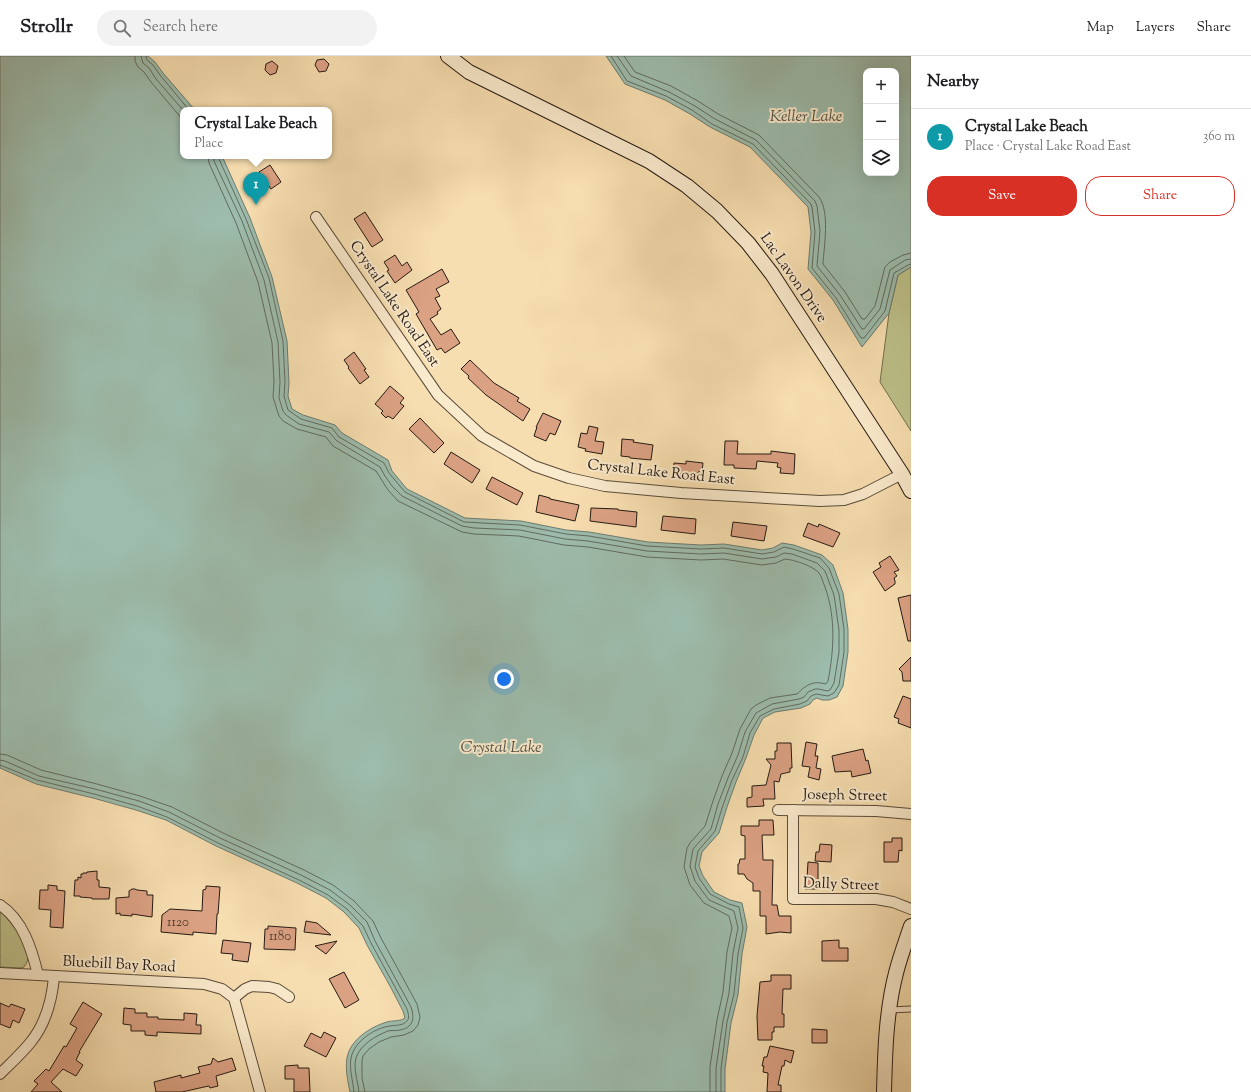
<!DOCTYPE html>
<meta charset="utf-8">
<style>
body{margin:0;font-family:"Sorts Mill Goudy",serif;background:#f2f2f2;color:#202124}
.controls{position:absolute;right:12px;top:12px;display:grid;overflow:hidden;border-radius:8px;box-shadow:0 4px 16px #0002}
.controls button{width:36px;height:36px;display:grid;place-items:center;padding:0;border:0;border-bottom:1px solid #e0e0e0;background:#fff;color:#202124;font:20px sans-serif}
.you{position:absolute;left:504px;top:623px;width:14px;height:14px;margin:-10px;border:3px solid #fff;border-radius:50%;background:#1a73e8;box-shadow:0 0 0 6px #1a73e833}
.badge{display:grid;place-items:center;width:26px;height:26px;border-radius:50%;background:#d93025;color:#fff;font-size:13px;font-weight:700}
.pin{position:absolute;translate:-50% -33px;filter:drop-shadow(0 1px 2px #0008)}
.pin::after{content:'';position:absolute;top:21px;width:14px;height:12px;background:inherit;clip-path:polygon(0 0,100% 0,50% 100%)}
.popup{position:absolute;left:180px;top:51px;width:152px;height:52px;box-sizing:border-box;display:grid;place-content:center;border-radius:8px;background:#fff;filter:drop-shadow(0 1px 3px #0005);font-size:13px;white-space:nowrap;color:#757577}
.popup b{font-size:15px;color:#202124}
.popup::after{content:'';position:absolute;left:50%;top:100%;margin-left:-8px;border:8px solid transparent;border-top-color:#fff}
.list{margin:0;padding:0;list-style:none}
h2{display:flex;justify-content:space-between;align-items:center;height:52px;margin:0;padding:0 16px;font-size:17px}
h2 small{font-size:13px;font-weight:400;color:#757577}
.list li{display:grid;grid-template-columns:26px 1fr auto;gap:12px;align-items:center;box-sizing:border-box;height:56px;padding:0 16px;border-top:1px solid #e0e0e0}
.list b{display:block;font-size:15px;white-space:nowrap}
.list p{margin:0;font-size:13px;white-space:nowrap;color:#757577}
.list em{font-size:13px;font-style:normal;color:#757577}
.actions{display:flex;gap:8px;padding:12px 16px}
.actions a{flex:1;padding:9px 0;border:1px solid #d93025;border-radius:16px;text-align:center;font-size:14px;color:#d93025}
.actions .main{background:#d93025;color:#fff}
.icon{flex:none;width:22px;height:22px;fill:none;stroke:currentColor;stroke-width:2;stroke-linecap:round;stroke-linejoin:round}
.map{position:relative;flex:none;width:911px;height:1036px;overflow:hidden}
header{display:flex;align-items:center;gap:24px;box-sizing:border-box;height:56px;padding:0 20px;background:#fff;border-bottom:1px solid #e0e0e0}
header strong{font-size:19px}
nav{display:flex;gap:22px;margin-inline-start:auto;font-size:14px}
.search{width:280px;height:36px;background:#f2f2f2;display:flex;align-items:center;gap:10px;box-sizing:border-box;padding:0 14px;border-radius:22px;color:#757577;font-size:15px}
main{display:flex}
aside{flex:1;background:#fff}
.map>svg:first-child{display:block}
.green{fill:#bec18a;stroke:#726e4e}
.water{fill:#9dbcac;stroke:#6d7b6f;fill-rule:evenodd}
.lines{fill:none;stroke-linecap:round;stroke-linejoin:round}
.shore{stroke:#616b60;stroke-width:1}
.building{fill:#dba183;stroke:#251a13}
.lane-casing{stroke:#5a4b3a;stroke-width:7}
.street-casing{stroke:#5a4b3a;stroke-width:12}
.secondary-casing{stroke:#251a13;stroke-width:16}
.lane{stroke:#faeacc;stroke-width:5}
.street{stroke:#faeacc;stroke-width:10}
.secondary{stroke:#faeacc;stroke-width:14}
.labels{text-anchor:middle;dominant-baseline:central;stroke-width:4;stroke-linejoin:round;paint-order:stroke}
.number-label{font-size:13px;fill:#523c2f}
.street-label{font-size:15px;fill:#251a13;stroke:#faeacc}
.water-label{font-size:16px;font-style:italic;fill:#4f5349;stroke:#faeacc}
</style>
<header>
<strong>Strollr</strong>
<div class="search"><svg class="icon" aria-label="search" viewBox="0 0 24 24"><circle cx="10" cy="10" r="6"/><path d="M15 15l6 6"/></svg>Search here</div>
<nav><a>Map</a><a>Layers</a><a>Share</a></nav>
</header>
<main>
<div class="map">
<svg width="911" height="1036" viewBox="0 0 911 1036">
<rect width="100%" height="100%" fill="#f7deb0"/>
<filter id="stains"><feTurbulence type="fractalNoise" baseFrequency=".005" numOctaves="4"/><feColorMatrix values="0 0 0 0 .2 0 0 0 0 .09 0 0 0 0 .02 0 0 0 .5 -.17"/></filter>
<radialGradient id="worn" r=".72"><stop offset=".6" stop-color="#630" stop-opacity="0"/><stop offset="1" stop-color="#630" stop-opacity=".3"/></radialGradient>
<g class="green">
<path d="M911,211V375L880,326L889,257L898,219Z"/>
<path d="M0,855C10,865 38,896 24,911L20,912L0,911Z"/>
</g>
<g class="water">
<path d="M0,0H148L155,6L163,17L195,54H183V100H222L250,162L272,221L287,285L289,327L288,340L292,353L303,359L335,369L342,377L388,404L392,415L407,433L465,462L521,465L566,474L589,476L648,486L701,489L724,488L762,494L773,492L782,487L794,489L822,499L833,509L843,537L848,573V596L843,630L837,641L829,644H822L817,642L813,644L810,648L801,652L775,656L763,662L754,679L746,702L736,726L727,751L719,777L702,796L699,810L703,820L714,836L730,844L742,847L747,871L742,898L738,939L731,967L725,1013V1036H350C348,1026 345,1013 347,1002C350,984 370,971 387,966C393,964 399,966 405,962L403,955L390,930L367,889L359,872L344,856L326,842L297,827L216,790L166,764L136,754L93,742L36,728L0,712Z"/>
<path d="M606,0H911V211L898,219L889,257L862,291L833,244L808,213L811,176L808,151L750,91L710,71L690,58L665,44L625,28ZM866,15H896V117H866Z"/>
</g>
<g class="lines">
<g class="shore">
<path d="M135,0V5L138,11L144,16L151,26L183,64"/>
<path d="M141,0L143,7L149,12L156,23L183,54"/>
<path d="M146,0L147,4L153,9L160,19L189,54"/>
<path d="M611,0L627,25L666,40L692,54L712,68L753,88L811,148L812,151L815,176L812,212L836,242L861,282H864L885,255L894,217L908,209L911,208"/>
<path d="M617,0L631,20L669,36L695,50L715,63L756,84L815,145L817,150L820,175L817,210L840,239L862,273H864L880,253L890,214L905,204L911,203"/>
<path d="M624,0L635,16L671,30L698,45L718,58L759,79L819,141C830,156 824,190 823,208L845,236L862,263H865L875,250L885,211L890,206L903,199L911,197"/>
<path d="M208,100L209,107L236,167L258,226L272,287L274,326L273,341L279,360L283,365L297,373L326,381L333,390L376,415L388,434L398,445L462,476L474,478L519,480L564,489L588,491L647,501L701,504L723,503L762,509L776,507L785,503C795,504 813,510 819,517C822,521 823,527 825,531C836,562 834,594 828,625L826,628C818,626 812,626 805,631C801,633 800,636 797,638L770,642L756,649L751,653L740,673L732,697L722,720L713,745L705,770L690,787L687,792L684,811L690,829L704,847L729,860L732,872L727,896L723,936L717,964L710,1011V1036"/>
<path d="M214,100V105L242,165L264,224L278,286L280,326L279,342L283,355L286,359L299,368L329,376L337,385L380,411L385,420L392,430L402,440L462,470L474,472L520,474L565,483L588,485L647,495L701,498L724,497L762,503L776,501L784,497L792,498L817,507L825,515L834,539L839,574V596L834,627L830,634L827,635L819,633H815L808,636L804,641L799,643L772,648L756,657L745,676L738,699L728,722L718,748L711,773L693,793L690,810L695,825L709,844L734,855L738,872L733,897L729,937L723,965L716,1012V1036"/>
<path d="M219,100V103L246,163L269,222L283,285L285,326L284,340L288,354L301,363L332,372L339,381L384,407L389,417L405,436L464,466L520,469L566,478L589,480L647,490L701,493L724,492L762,498L774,496L784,491L793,493L820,502L829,512L839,538L844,573V596L839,629L834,637L828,640L816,638L811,640L807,645L800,648L774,653L760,660L750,677L743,701L732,724L723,749L715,775L698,795L695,811L699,822L710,838L729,848L739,851L743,872L738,898L734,938L727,966L721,1013V1036"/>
<path d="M0,698L7,699L41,714L97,728L140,740L172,751L223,777L304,814L333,829L354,845L373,865L381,882L417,948L420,961L418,969L413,975L404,979L391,981L379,986L369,993L363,1000L362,1005V1022L365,1036"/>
<path d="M0,704L5,705L39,720L95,733L139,745L169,756L220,782L301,819L330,834L350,849L367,866L375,885L411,951C415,962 413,972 400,974C396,975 392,974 388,975C375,980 360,989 356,1002C353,1013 358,1025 359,1036"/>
<path d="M0,709L37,724L94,738L137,750L167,761L218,787L299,824L328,839L347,853L363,870L371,887L407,953C408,957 410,962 407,965C403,970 395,969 390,970C374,972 354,986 351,1002C349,1013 353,1025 354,1036"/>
</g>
</g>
<g class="building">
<path d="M324,3L329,8L326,15L319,16L315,9L317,4Z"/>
<path d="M272,5L278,10L276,17L270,19L265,14L266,8Z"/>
<path d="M270,109L281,126L271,133L259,116Z"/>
<path d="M365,156L383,184L372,191L354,163Z"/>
<path d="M395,199L402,210L407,206L412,214L395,227L387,215L389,214L384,206Z"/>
<path d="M442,213L449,226L436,233L440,240L435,242L441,253L437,256L438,258L430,263L441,279L451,273L460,287L445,297L441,292L437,294L416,258L419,256L406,234Z"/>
<path d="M354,296L366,313L364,314L369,321L360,328L348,312L349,311L344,304Z"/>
<path d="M470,304L494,327L519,342L517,345L530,353L523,365L486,339L468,322L469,320L461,313Z"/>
<path d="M390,330L404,342L400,347L404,350L393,363L388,360L386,362L381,357L383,355L375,348Z"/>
<path d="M543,357L561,365L555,379L550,377L546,385L534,380L537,371H536Z"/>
<path d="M420,362L444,387L434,397L409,373Z"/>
<path d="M589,370L598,372L595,385L604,386L602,398L585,395L586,393L578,391L581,377L587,378Z"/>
<path d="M622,383L634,384L633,386L653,389L651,404L630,402V401L621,400Z"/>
<path d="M725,385H738L737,398H771V395L795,398L794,418L780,417L781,412L777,411L778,407L757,405L756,413L734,412V409H724Z"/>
<path d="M451,396L480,414L472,427L444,408Z"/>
<path d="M686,405L703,407L702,416H698V420L673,417L674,407L686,408Z"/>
<path d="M492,421L523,437L517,449L486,433Z"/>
<path d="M539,439L550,442V443L579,449L575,465L536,456Z"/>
<path d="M591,452L618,453V454L637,456L636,471L590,465Z"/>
<path d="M663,460L696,463L695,478L661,474Z"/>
<path d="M733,466L767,470L764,485L731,480Z"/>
<path d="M808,467L818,471L819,468L840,477L833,491L803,480Z"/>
<path d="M890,500L899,514L894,516L897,520L894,522L895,525V528L885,535L873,516L881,511L879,507Z"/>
<path d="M911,539V585H908L898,542Z"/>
<path d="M911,601V625H903L902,616L899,613Z"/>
<path d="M903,640L911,643V672L898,667L899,663L894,661Z"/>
<path d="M806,686L817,688L815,700H818L816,712L821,713L819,724L808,721L810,711L802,710Z"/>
<path d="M777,687H791L792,712H790V716L781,718L779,726L774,725L775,743H763L764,750L747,751V742L752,741V730L766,729L771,709L766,703H775V695H777Z"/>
<path d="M863,693L866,705L868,704L871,717L852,721L851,715L835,716L832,700Z"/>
<path d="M759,764H773L774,779H762L763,804H773L772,849H777L779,860H791V877L780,876L766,878V860H760V835H753V827L747,823L744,818H738V808H739L740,803H745V780L741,779V770H759Z"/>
<path d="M892,782H902V795L899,794L898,806H884V786H892Z"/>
<path d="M820,788L832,789L831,806L815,805L816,796H819Z"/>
<path d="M808,806L818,807V833H805L804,822H807Z"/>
<path d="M97,815V824H99V831L110,832L109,843H92V842L80,841V840H74L75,824H78V821L81,822V818H83V817H87V816Z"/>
<path d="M48,829L57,830V834L65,835L63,872L50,871L51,854L39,853L40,834H48Z"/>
<path d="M206,830L220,831L218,858H217L216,878L193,876V879L161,876L162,859L170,853L202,855L203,834L206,833Z"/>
<path d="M132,833H135L137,834L147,835V839H153L152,861L132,858V860L120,859V857L116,858V842L129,841V835Z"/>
<path d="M306,865L317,867L331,879L304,876Z"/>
<path d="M268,870L296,872L295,894L264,893L265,873H268Z"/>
<path d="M223,884L251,887L248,906L232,904L233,898L221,897Z"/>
<path d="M839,884V892H848V905H822V885Z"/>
<path d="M337,885L326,898L315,890Z"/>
<path d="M344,916L359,944L345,952L329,923Z"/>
<path d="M771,919H791V933H783L782,958H784V971H774V976H772V984H758L757,960L760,926L771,925Z"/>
<path d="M83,946L102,958L79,996H80L76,1004L83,1009L76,1020L63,1013L51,1026L62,1036H31L38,1028L34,1025L46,1013L49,1015L64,990L66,991L77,972L70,968Z"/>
<path d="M0,947L9,951L11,948L25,953L19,967L13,964L10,972L0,968Z"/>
<path d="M124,952L135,953V957H147V961H158V963L184,964V957L197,958L196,969H201V978L157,976V980L145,979V975H131V969L123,968Z"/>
<path d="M812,973L827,974V987H812Z"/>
<path d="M324,976L336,982L326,1001L304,990L311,977L321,982Z"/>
<path d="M770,990L794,995L791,1007L785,1004L784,1010H782L778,1029H781V1036H767L768,1017L763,1016L764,1010H762L764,1001H767Z"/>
<path d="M213,1002L218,1006L232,1002L236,1014L216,1020L218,1030L210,1032L209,1030L204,1031L182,1036H156L154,1026L181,1019V1022L200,1017L198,1011L211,1008Z"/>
<path d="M298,1009V1012H309L310,1036H294V1023H285V1010Z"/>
</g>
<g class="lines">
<defs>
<path id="lane" d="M890,954L911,953"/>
<g id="street">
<path d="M316,161L438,339L482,380L534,410L569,422L605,430L681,437L820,445L844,444L863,438L902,418"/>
<path d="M778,754L876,755L911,758"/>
<path d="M793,754V843H876L893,846L911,853"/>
<path d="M0,849C23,864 32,894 38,919"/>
<path d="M0,917L204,928L222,933L234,942L260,1036"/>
<path d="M234,942L245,933L252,930L269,931L277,933L289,941"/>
<path d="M0,1018C10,1008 21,998 30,987C45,969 52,943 54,921"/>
</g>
<g id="secondary">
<path d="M448,0L469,16L649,105L687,130L717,155L748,187L772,218L902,418L911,435"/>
<path d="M884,1036C885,996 886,956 896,917C900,901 906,885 911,870"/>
</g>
</defs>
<use href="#lane" class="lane-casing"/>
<use href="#street" class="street-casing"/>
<use href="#secondary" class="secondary-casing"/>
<use href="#lane" class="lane"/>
<use href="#street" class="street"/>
<use href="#secondary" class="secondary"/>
</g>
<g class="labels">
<g class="number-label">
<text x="178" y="867">1120</text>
<text x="280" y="881">1180</text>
</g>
<g class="street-label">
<text transform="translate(793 222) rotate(55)">Lac Lavon Drive</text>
<text transform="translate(394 248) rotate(56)">Crystal Lake Road East</text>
<text transform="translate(661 417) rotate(6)">Crystal Lake Road East</text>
<text transform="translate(845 740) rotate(1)">Joseph Street</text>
<text transform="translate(841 829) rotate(2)">Dally Street</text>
<text transform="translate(119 909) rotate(3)">Bluebill Bay Road</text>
</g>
<g class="water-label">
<text x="806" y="61">Keller Lake</text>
<text x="501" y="692">Crystal Lake</text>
</g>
</g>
<rect width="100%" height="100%" filter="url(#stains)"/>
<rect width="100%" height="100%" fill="url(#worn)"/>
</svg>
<div class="controls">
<button>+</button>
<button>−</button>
<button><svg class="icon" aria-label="layers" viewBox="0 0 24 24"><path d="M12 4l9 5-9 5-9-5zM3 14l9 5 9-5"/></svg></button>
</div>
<div class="you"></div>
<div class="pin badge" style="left:256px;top:149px;background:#0f9aa8">1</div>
<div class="popup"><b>Crystal Lake Beach</b>Place</div>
</div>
<aside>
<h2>Nearby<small></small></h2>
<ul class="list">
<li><span class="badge" style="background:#0f9aa8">1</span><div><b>Crystal Lake Beach</b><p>Place · Crystal Lake Road East</p></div><em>360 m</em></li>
</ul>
<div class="actions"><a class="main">Save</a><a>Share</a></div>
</aside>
</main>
